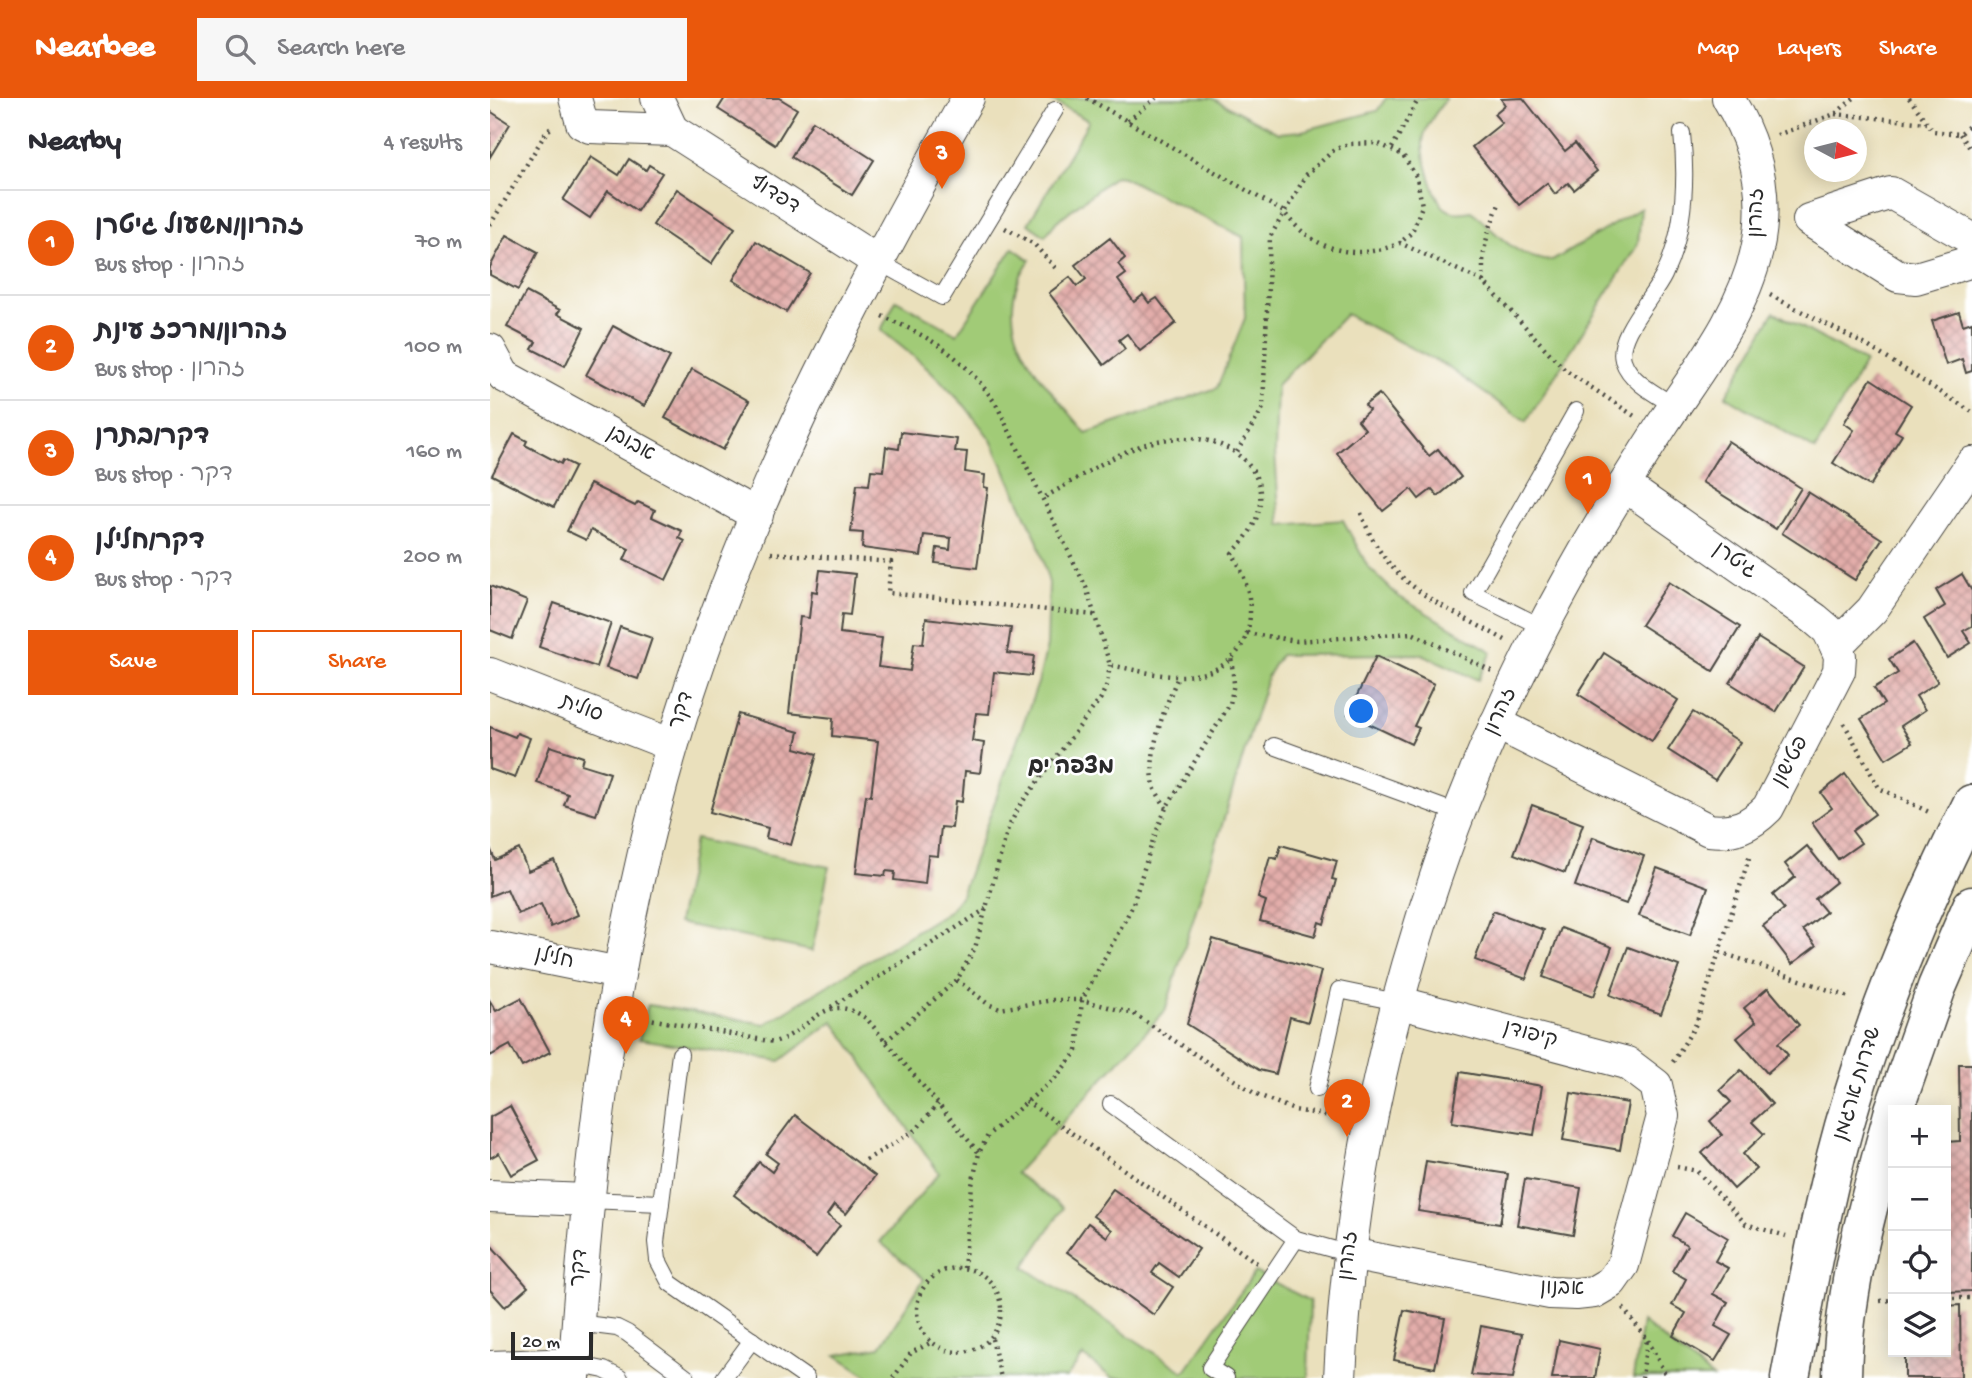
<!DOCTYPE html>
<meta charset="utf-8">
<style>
body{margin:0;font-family:"Gochi Hand","Playpen Sans Hebrew",sans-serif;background:#f7f7f7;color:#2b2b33}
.controls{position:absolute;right:21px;bottom:21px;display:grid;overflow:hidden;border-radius:0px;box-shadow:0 4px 18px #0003}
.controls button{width:63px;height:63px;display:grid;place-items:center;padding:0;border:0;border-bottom:2px solid #e1e1e2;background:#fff;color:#2b2b33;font:35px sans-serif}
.compass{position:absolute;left:1314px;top:21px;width:63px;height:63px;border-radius:50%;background:#fff;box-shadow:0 4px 18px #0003;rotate:97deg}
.scale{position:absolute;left:21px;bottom:18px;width:82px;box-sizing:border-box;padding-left:7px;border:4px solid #2b2b2b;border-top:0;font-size:19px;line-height:24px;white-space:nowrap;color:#2b2b2b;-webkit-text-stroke:5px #fff;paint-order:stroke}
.you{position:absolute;left:872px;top:614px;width:24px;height:24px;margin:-18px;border:5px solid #fff;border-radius:50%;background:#1a73e8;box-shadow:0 0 0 10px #1a73e833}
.badge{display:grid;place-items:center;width:46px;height:46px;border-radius:50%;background:#ea580c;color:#fff;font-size:23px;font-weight:700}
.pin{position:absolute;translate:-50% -58px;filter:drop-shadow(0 2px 4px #0008)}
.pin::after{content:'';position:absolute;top:37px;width:24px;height:21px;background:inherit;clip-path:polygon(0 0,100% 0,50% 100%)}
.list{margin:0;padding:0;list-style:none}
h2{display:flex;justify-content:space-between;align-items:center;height:91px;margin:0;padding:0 28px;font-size:30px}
h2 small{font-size:23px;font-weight:400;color:#7c7c81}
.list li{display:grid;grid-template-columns:46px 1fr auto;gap:21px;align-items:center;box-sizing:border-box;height:105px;padding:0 28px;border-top:2px solid #e1e1e2}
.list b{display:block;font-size:26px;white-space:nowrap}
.list p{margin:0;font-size:23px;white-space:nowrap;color:#7c7c81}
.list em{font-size:23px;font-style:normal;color:#7c7c81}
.actions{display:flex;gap:14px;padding:21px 28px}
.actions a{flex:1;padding:16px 0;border:2px solid #ea580c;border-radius:0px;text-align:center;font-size:24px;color:#ea580c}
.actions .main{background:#ea580c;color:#fff}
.icon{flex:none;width:38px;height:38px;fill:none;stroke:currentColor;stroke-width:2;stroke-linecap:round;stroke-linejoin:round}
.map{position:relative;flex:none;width:1482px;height:1280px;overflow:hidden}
header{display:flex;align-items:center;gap:42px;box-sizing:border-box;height:98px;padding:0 35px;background:#ea580c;color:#fff}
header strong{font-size:33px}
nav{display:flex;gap:38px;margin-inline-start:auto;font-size:24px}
.search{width:490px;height:63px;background:#f7f7f7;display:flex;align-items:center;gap:18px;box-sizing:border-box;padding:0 24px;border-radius:0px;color:#7c7c81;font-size:26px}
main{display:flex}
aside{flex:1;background:#fff}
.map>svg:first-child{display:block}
.green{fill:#a1cb77;stroke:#667b51;stroke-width:2}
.building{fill:url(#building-cross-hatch)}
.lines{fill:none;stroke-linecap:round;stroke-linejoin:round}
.lane-casing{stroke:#484641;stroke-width:18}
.street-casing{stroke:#484641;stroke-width:34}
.secondary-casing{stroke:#484641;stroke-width:41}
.path{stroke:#484641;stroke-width:4.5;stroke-dasharray:2 5;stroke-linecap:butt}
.lane{stroke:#fff;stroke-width:16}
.street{stroke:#fff;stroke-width:32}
.secondary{stroke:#fff;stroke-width:38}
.labels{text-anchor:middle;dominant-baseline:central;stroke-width:5;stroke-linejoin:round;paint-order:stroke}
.street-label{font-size:21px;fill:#2b2b2b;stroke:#fff}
.neighbourhood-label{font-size:23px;font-weight:bold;fill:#2b2b2b;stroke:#fff}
</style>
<header>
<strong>Nearbee</strong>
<div class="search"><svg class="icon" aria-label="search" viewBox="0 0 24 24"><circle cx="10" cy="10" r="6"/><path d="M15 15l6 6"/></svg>Search here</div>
<nav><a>Map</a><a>Layers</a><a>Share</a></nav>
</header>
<main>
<aside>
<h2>Nearby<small>4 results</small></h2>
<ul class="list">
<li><span class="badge">1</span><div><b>זהרון/משעול גיטרן</b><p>Bus stop · זהרון</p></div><em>70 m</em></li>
<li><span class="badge">2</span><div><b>זהרון/מרכז עינת</b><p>Bus stop · זהרון</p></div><em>100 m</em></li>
<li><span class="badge">3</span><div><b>דקר/בתרן</b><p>Bus stop · דקר</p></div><em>160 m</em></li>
<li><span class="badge">4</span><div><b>דקר/חלילן</b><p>Bus stop · דקר</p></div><em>200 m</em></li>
</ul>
<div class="actions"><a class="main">Save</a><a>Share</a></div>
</aside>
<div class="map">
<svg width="1482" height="1280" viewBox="0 0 1482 1280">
<defs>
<pattern id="building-cross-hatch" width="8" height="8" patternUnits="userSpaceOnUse" patternTransform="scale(1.75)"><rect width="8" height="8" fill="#e3adaa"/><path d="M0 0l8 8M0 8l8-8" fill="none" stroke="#b88d8b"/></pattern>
</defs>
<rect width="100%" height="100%" fill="#fff"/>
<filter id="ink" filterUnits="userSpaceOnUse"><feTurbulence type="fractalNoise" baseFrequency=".0143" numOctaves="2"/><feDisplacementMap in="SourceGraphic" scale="14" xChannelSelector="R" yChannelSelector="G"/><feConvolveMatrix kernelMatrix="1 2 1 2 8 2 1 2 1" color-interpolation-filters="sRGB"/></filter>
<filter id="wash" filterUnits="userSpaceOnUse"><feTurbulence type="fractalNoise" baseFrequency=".00686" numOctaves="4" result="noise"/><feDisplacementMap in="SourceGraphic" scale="28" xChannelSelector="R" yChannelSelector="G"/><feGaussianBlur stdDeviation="1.57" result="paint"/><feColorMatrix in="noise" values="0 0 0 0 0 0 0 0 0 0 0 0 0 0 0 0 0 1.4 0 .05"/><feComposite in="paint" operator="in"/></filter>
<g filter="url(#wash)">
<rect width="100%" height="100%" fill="#eae0bc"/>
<g class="green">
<path d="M557,0H722L788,35L812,33L887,13L896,0H956C948,13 934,28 933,44C932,57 945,103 955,110C964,117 972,114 982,113C1007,136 1027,161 1062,163L1151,110L1148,146L1036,324L956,268L856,216L787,287L785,354L790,427L853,422L878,469L908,498L1002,554L988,582L932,556L790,557L778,577L675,913L526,1075L573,1110L534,1169L694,1274L765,1174L820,1203L818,1280H622L593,1258L576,1280H381L346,1257L390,1249L434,1181L390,1144L449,1075L343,923L290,963L149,941L158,907L275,926L460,812L471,797L548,585L557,548L559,485L547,441L501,342L475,308L439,271L391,232L406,202L467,236L523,150L540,162C492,230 555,283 596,335L727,290L755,220L753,139L633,79L625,78L567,123L555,138L538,126L599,23Z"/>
<path d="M1284,214L1375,264L1325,352L1236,298Z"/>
<path d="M205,741L339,769L322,853L188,825Z"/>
<path d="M1152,1224L1223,1280H1143Z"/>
</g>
<g id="blocks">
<g class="building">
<path d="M235,0H289L307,11L285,47L228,11Z"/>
<path d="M1033,0L1075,53L1085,45L1107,73L1084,92L1078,85L1065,96L1057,85L1029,107L982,49L1012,25L1004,16L1015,7L1011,1Z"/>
<path d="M0,13L20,26L0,59Z"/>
<path d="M323,23L384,62L362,97L301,59Z"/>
<path d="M101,59L129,77L139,61L156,72L159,67L172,75L147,113L118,93L100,120L73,102Z"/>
<path d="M187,91L245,130L221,166L163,127Z"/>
<path d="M17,137L48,154L28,192L0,177V169Z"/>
<path d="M620,140L635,160L628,166L636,176L628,182L644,204L653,197L659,205L667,200L686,225L650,253L637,236L629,242L635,251L614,267L559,195L580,179L587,188L596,181L585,167Z"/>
<path d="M266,143L320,175L296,214L243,182Z"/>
<path d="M36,194L70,212L67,216L94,230L75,268L42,251L46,244L17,229Z"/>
<path d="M1469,214L1473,227L1482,224V273L1476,275L1472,261L1456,267L1442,223Z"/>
<path d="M123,228L180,259L154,308L96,277Z"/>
<path d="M202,271L259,303L233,352L175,320Z"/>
<path d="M1381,281L1421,307L1405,333L1412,337L1380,388L1343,365L1364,332L1354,325Z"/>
<path d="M889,296L939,358L948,351L971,379L948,398L942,391L929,401L921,391L893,413L847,355L875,331L868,322L879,312L875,307Z"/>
<path d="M411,334L467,341L465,353L477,354L475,374L495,377L494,389L498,390L487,470L445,465L447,450L460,452L461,440L434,437L431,458L372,450L373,435L361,434L367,386L379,387L381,372L393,373L396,349L409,351Z"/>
<path d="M24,336L37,343L35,347L71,366L73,362L85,368L64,409L2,377Z"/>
<path d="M1238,343L1311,390L1286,431L1212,384Z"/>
<path d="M100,386L145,408L148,404L165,412L162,419L192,433L189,440L195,443L176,482L134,462L139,451L101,432L96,442L77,433Z"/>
<path d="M1318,394L1392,441L1365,482L1292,435Z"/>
<path d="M330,472L365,476L360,517L352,516L350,535L392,540L388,569L420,573L424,545L433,546L436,520L521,530L517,555L544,558L541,578L504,574L499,616L486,615L482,643L494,645L490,675L475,673L472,704L465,703L462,730L451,729L448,758L438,757L435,786L404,782L405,774L396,773L395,778L366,775L376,697L381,698L388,643L342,638L343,620L299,615L310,519L319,520L322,493L327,494Z"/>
<path d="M1472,476L1482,493V528L1473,533L1481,545L1457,560L1434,521L1455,508L1446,492Z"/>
<path d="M1179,484L1250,529L1223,573L1151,527Z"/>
<path d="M0,488L37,503L22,541L0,532Z"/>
<path d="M64,505L121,525L106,569L49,549Z"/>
<path d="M130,529L162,540L148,581L116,570Z"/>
<path d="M1268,540L1314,569L1286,614L1240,585Z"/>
<path d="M1423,545L1448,584L1426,598L1435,612L1411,628L1422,645L1396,661L1371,621L1394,606L1384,590L1408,575L1399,561Z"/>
<path d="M1114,555L1188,602L1162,643L1088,596Z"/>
<path d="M886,558L944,586L924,628L929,630L921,646L858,616Z"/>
<path d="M1203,614L1250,644L1225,682L1178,652Z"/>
<path d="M248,616L309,634L305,650L327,656L301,747L276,740L278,730L220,714Z"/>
<path d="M0,629L25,639L27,635L40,640L25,680L0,671Z"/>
<path d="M60,648L93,659L91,666L120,675L106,717L74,707L78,696L47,685Z"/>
<path d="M1355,676L1385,716L1362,733L1371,745L1348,761L1322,725L1342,710L1331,695Z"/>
<path d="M1042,707L1093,726L1075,775L1024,756Z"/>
<path d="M1103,739L1154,758L1136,806L1085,788Z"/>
<path d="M791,747L847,763L842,781L846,782L834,826L829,824L825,838L770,823L776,803L768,800L780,759L787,761Z"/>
<path d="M1317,748L1346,784L1325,801L1336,814L1313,832L1326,848L1302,866L1273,828L1294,811L1283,797L1305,779L1295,766Z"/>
<path d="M0,750L5,762L29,751L38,773L64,762L88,817L61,829L51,806L28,816L17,791L0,798Z"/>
<path d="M1167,770L1218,789L1200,837L1149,818Z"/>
<path d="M1003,813L1054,832L1036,881L985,862Z"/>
<path d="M1071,830L1122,849L1104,898L1053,879Z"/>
<path d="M723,841L831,873L818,924L800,919L786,976L769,972L697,926Z"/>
<path d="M1138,849L1189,868L1171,916L1120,897Z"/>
<path d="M1278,890L1309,927L1288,945L1298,957L1277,975L1247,940L1266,924L1254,910Z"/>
<path d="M31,900L60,954L32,969L20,947L0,958V903L6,913Z"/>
<path d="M1469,966H1482V1193L1456,1194V1044L1470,1043Z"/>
<path d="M1251,972L1282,1006L1262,1024L1274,1036L1253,1056L1266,1071L1244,1091L1212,1055L1232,1037L1220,1023L1241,1004L1230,992Z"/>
<path d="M970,974L1052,988L1044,1037L962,1024Z"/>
<path d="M1081,995L1138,1005L1130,1052L1073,1042Z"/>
<path d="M20,1008L49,1062L21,1077L9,1055L0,1060V1019Z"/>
<path d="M305,1017L385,1078L356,1116L344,1107L337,1117L350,1127L326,1159L244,1097L269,1064L282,1074L288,1065L276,1056Z"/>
<path d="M936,1063L1018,1076L1010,1126L928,1113Z"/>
<path d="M1035,1081L1091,1090L1083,1137L1027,1127Z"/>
<path d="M623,1091L709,1151L689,1179L669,1165L662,1175L683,1189L664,1217L577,1154L598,1125L617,1139L622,1132L603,1118Z"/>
<path d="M1195,1115L1238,1140L1225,1163L1238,1170L1223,1196L1238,1204L1225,1228L1241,1237L1225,1263L1183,1238L1196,1215L1182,1207L1196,1181L1182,1173L1197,1147L1182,1138Z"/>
<path d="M0,1146L38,1189L15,1209L0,1192Z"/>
<path d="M1470,1207L1471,1280H1415V1254H1456V1208Z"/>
<path d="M914,1212L955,1220L945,1270L904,1262Z"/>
<path d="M991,1228L1032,1236L1023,1280L981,1277Z"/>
<path d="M1069,1242L1110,1251L1105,1280H1062Z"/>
</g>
</g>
</g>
<g filter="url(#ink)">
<use href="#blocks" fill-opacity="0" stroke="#484641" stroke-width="2"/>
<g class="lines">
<defs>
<g id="lane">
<path d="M387,163L452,199L565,12"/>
<path d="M1185,308C1167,297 1140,284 1133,262C1126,237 1163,200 1174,177C1195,133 1197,83 1192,35"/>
<path d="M1052,529L983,495L1086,313"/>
<path d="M784,648L970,716"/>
<path d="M190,956L166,1144L168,1162L180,1185L316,1280"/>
<path d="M827,991L849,892L907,904"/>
<path d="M621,1006L806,1141L860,1156"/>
<path d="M97,1102L171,1105"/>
<path d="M87,1225L127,1230L137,1235L197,1280"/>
<path d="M85,1266L114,1272L130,1280"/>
<path d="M234,1280L262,1242"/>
<path d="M736,1280L720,1270L806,1141"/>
</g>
<g id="street">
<path d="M85,0L92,25L100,29L182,32L387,163"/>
<path d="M167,0L182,32"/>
<path d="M1482,141L1401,95L1319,122L1408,178L1426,180L1473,166L1482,160"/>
<path d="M0,252L14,278"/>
<path d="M14,278L267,417"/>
<path d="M1134,387L1325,521L1338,532L1346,548"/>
<path d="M0,576L182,647"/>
<path d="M1006,625L1219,732C1244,735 1260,728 1278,710L1349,573L1350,558L1346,548L1382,512L1482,365"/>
<path d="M0,849L129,875"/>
<path d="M0,1098L97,1102"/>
<path d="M860,1156L1060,1195L1086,1196L1104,1194L1121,1184L1133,1167L1173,1018L1166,987L1137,965L907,904"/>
<path d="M0,1269L85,1266"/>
<path d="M84,1280C98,1067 121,855 182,649C249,420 361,206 478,0"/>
<path d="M850,1280C863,1002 942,724 1079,481C1108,429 1139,378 1172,327C1208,272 1252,218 1267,152C1279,98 1266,46 1238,0"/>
</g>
<g id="secondary">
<path d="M1404,1012L1447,889L1482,808"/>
<path d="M1300,1280C1318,1186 1334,1092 1362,1001C1393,899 1434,801 1482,706"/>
<path d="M1352,1280C1353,1191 1380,1101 1403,1016"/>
</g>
</defs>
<use href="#lane" class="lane-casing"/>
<use href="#street" class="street-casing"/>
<use href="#secondary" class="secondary-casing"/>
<g class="path">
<path d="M597,0L794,114C823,153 866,164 910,145L994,184L1075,272L1146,319"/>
<path d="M1419,0L1443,33L1470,36L1482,25"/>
<path d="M1345,16L1437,25"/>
<path d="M638,23L666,0"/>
<path d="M1470,36L1482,53"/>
<path d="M1287,37L1345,16L1364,0"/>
<path d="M902,50L929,0"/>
<path d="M0,127L57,33L63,29"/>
<path d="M515,130L544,146L568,173"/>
<path d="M994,184C990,154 998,134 1009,106"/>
<path d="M1280,197L1376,247L1482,314"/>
<path d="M392,218C444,241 475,259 507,308L596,489L620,567C642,571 666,578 688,578C764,579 776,509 742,455C806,394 752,328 673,342C631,349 590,380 553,400"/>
<path d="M747,354L773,310L780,139L817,76L844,52L858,46L887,45L913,57L927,80L932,108L922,134L910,145"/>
<path d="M871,415C898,490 951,506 1015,542"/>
<path d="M281,455L401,464L398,495L604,517"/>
<path d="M757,535L807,543L922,535L1002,573"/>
<path d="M1354,625L1389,690L1441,715"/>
<path d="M676,710C673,704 668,697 665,691C655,659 675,608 688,579"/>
<path d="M1230,854L1362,900"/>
<path d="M467,882L498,906L510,911L563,902H592L644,916L764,995L804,1012L853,1020"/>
<path d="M341,909L496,811"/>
<path d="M149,919L284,944C323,933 333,890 377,921L489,1055"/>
<path d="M396,943L467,882L485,850L518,730L530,707L611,600L617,586L620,567"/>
<path d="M1183,964L1206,926L1260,757"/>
<path d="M536,1003L767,1165"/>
<path d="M376,1062L426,1032L448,1006"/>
<path d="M1187,1069L1207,1073L1256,1126L1296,1138"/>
<circle cx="469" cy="1212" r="42"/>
<path d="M474,1170L482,1087L489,1055L498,1037L566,979L587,953L592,902L642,809L663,742L676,710L740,606L744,585L741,559"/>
<path d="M1456,1200H1482"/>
<path d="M1390,1203L1403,1202"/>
<path d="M1133,1210L1157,1241L1152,1280"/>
<path d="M502,1241L511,1280"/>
<path d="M1158,1242L1177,1280"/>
<path d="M403,1280L421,1255L442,1244"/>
</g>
<use href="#lane" class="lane"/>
<use href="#street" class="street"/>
<use href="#secondary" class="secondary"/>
</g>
</g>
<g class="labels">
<g class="street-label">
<text transform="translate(284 98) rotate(32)">דפדוף</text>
<text transform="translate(1268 115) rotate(-89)">זהרון</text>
<text transform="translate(140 347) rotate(29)">אבובן</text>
<text transform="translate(1244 464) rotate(35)">גיטרן</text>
<text transform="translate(91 612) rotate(21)">סולית</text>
<text transform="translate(193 613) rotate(-72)">דקר</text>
<text transform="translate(1012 614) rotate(-66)">זהרון</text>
<text transform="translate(1302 664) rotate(-62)">פטישון</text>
<text transform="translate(64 862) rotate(12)">חלילן</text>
<text transform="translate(1040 938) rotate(15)">קיפודן</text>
<text transform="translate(1369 986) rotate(-73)">שדרות ארגמן</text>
<text transform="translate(860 1158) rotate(-84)">זהרון</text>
<text transform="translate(91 1170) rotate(-85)">דקר</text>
<text transform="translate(1072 1192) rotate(2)">אבנון</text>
</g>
<g class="neighbourhood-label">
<text x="581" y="670">מצפה ים</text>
</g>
</g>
</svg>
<div class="controls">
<button>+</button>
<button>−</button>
<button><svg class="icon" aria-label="locate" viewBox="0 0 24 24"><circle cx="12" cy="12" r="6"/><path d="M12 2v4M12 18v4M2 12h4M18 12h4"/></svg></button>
<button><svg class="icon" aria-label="layers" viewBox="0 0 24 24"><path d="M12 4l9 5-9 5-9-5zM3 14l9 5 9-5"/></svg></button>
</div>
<svg class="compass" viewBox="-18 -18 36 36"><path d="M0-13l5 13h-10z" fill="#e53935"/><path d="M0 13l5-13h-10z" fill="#7c7c81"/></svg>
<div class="scale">20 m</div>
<div class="you"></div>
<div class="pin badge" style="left:1098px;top:416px">1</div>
<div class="pin badge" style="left:857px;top:1039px">2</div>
<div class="pin badge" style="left:452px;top:91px">3</div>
<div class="pin badge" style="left:136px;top:956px">4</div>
</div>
</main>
